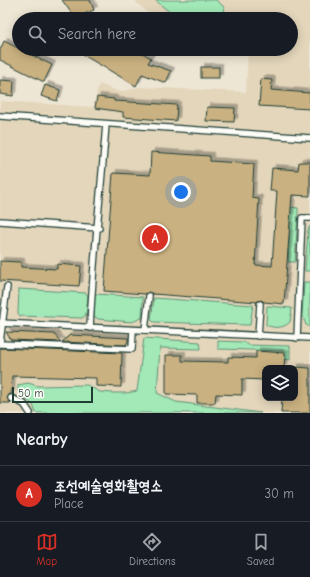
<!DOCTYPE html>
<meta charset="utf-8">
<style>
body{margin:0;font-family:"Comic Neue","Poor Story",sans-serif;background:#20242c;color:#f1f3f6}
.controls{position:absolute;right:12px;bottom:12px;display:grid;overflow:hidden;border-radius:8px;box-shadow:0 2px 10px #0003}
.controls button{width:36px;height:36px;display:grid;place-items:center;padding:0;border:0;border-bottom:1px solid #363941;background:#171b24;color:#f1f3f6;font:20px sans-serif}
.scale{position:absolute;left:12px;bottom:10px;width:81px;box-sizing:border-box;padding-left:4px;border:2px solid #1f3d34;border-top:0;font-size:11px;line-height:14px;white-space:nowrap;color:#1f3d34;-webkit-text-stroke:3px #fdfcf7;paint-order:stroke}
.you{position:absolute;left:181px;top:192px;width:14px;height:14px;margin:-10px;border:3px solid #fff;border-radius:50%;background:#1a73e8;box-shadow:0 0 0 6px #1a73e833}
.badge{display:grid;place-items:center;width:26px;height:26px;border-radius:50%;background:#d93025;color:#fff;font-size:13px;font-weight:700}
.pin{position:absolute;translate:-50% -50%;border:2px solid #fff;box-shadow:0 1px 4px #0006}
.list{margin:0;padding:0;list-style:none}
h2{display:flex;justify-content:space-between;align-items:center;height:52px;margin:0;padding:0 16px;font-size:17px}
h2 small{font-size:13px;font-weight:400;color:#9ea1a6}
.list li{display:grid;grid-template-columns:26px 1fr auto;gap:12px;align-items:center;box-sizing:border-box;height:56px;padding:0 16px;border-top:1px solid #363941}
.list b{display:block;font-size:15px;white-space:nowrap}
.list p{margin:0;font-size:13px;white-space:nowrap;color:#9ea1a6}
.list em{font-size:13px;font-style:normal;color:#9ea1a6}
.icon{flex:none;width:22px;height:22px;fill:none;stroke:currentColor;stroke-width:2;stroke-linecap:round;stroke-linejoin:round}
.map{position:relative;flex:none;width:310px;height:413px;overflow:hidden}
.search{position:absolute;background:#171b24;box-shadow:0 2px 10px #0003;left:12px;right:12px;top:12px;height:44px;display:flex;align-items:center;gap:10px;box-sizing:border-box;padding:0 14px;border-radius:22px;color:#9ea1a6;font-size:15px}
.sheet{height:108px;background:#171b24}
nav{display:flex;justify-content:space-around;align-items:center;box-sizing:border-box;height:56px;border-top:1px solid #363941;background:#171b24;font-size:11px;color:#9ea1a6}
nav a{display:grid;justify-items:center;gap:2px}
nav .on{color:#d93025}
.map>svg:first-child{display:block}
.built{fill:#e3d6bb;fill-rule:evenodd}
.green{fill:#a2e9b7;stroke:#609376}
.building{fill:#cab181;stroke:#1f3d34;filter:url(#shadow)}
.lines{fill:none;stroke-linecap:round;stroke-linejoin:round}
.service-casing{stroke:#1f3d34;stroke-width:8}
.service{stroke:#fdfcf7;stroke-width:5.5}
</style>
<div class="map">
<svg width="310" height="413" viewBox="0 0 310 413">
<defs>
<filter id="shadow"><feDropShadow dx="3.5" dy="-3.5" stdDeviation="0" flood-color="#0004"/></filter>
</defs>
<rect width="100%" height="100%" fill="#eee6d4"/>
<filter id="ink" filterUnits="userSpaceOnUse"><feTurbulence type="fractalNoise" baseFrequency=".025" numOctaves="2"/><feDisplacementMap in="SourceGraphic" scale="8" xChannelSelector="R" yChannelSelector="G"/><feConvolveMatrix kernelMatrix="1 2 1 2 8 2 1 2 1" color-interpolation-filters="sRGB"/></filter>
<g filter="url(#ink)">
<path class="built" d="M134,0H310V413H0V101L93,107L99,84L120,92L140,87L246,92L248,50L245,49H291V19H154ZM265,368H295V398H265Z"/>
<g class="green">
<path d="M155,0H216L224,7L226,19H178Z"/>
<path d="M291,207L298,208V212L295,262H288Z"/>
<path d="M310,226V271H305L308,230Z"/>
<path d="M304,282H310V327L306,325L302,315Z"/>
<path d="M19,289L86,293L88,296L86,315L82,318L20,316L18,313Z"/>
<path d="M95,294L143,297L142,318L132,322L98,319L94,316Z"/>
<path d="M154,298L253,305L250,325H246L154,322L151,320Z"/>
<path d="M267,306L292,308L290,322C284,328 275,329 266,325Z"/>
<path d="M144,338L200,342L201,349L160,348L157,393L176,402L261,413H36L33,405L18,392V385L28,383L38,386L87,385L100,392L113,393H126L137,391Z"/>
<path d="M218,341L244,342L248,345L290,346V360L285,359V351L218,349Z"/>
</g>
<g class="building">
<path d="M62,0H90L94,10L75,18Z"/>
<path d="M4,41L52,65L44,82L0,60V50Z"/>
<path d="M73,49H136L151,58L148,63L171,71L166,83L142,74L136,86Z"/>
<rect x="201" y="67" width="18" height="11"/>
<path d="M261,79L272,80L271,90L310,93V109L259,106Z"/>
<path d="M0,80L14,81L13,96L0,94Z"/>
<path d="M45,85L60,90L57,101L41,96Z"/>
<path d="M97,97L114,99V101L177,105L176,121L123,117V112L95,108Z"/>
<path d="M207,107L235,108L234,122L206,121Z"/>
<path d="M151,152L210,156V161L254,164L252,198L259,199L255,265L272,266L277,191H270L272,168L298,170L299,162H310V196L292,195L284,304L264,302L261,300L257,302L153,294L149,292L145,294L104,291L113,173L150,175Z"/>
<path d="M0,261L21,262V267L57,269V264L81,266L79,286L0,281Z"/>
<path d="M6,332L54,334L61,342L11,340Z"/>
<path d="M70,335L128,338V341L126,345L62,342Z"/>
<path d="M0,348L122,353L121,387L96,386V378L12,376L11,394L7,398L11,403H0Z"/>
<path d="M256,351L285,353L284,368H265V380L242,379V395L216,394L215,403H197V395L166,394V355H182V361L228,362V357L256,358Z"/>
<path d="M295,367L310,368V413H281L282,398H295Z"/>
</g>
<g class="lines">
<defs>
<g id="service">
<path d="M0,116L310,138"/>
<path d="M0,221L99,228"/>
<path d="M0,323L310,338"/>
<path d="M90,328C93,259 101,192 106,124"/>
<path d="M145,330L149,296"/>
<path d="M258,336L260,304"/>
<path d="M297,338L302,218H310"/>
<path d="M0,342L7,287"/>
<path d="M0,344L132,349L133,330"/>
<path d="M11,398L24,404L30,413"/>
</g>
</defs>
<use href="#service" class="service-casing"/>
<use href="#service" class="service"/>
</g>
</g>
</svg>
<div class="controls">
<button><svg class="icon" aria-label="layers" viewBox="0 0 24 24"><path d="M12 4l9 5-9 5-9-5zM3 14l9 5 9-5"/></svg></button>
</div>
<div class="scale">50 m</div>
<div class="you"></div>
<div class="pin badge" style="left:155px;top:238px">A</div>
<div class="search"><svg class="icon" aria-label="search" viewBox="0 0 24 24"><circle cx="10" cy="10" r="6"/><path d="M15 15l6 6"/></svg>Search here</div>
</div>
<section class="sheet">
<h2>Nearby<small></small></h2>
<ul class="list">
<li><span class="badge">A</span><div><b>조선예술영화촬영소</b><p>Place</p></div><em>30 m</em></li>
</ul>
</section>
<nav>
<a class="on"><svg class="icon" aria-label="map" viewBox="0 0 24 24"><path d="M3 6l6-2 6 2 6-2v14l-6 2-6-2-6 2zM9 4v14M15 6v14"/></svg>Map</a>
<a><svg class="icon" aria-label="directions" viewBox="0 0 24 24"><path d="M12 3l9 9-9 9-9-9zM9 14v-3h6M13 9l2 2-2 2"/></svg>Directions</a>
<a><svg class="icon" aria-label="saved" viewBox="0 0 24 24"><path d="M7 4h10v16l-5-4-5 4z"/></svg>Saved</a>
</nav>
